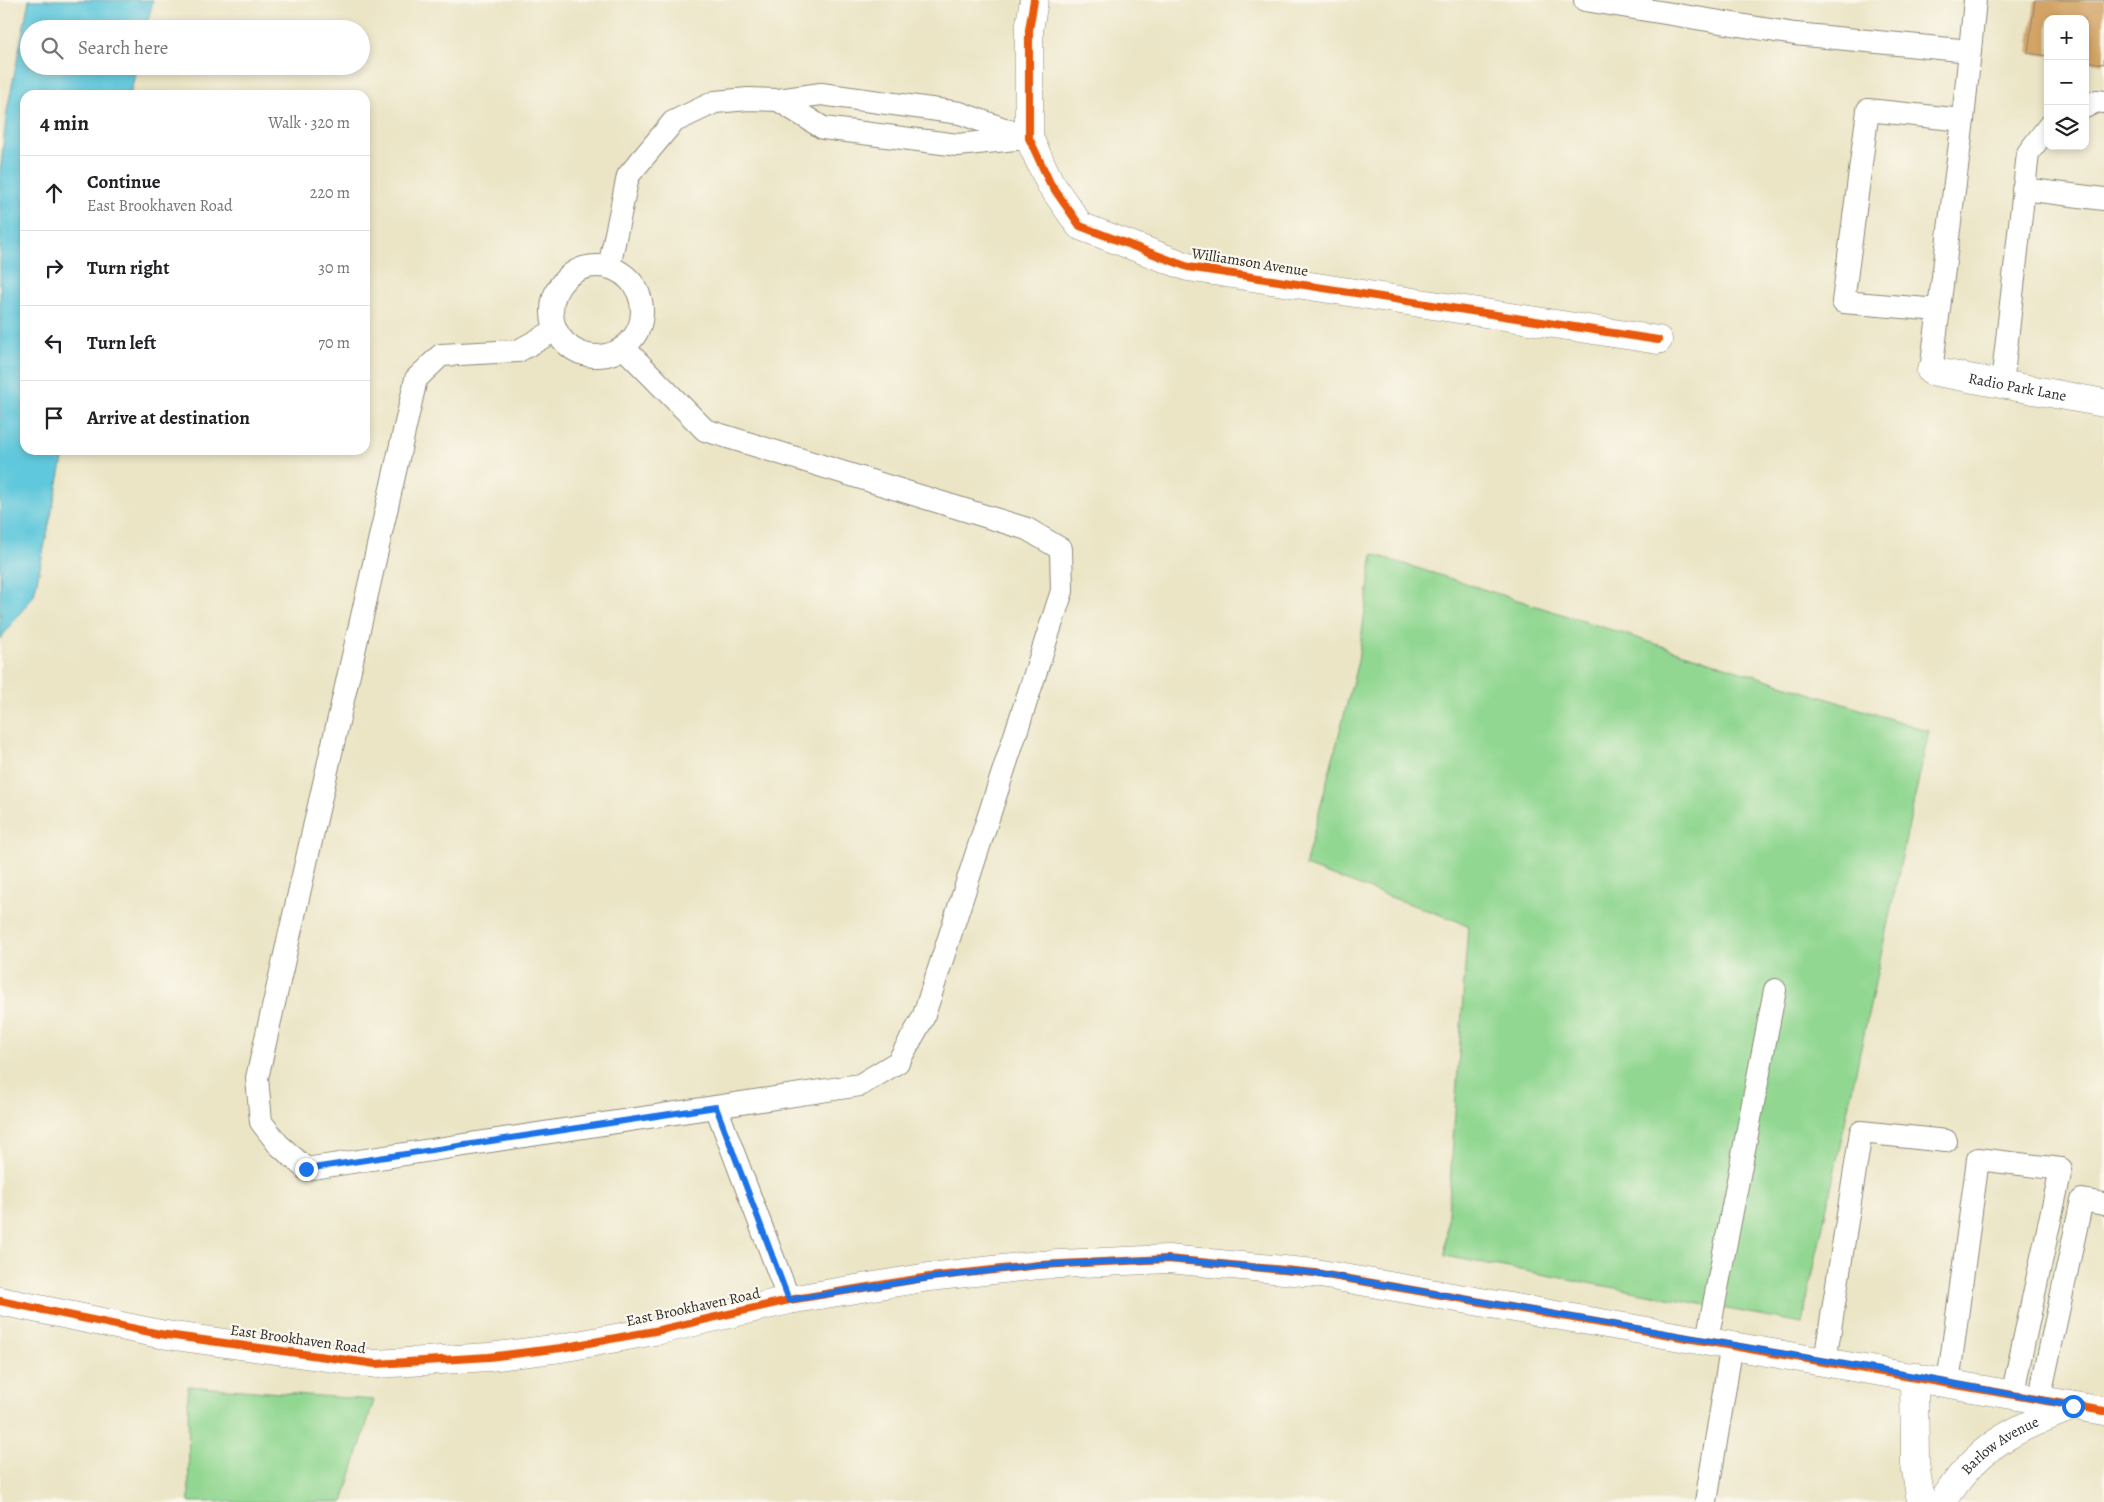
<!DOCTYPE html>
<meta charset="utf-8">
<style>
body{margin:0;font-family:Alegreya,serif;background:#f2f2f2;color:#202124}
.controls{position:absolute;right:15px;top:15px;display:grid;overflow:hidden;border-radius:10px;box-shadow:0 2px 8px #0003}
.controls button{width:45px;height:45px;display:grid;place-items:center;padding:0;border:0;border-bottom:1px solid #e0e0e0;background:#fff;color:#202124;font:25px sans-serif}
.stop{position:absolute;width:15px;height:15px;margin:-11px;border:4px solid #1a73e8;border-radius:50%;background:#fff}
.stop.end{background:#1a73e8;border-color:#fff;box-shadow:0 1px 5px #0008}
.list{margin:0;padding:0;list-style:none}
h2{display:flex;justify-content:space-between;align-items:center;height:65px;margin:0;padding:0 20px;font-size:21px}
h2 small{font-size:16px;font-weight:400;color:#757577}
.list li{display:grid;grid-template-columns:32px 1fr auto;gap:15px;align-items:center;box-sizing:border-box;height:75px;padding:0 20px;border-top:1px solid #e0e0e0}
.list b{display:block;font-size:19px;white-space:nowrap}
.list p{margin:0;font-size:16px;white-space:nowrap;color:#757577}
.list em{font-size:16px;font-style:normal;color:#757577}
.icon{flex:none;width:28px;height:28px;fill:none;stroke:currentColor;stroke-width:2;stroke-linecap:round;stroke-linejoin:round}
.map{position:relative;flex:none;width:2104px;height:1502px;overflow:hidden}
.search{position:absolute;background:#fff;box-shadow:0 2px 8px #0003;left:20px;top:20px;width:350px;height:55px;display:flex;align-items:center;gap:12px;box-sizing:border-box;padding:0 18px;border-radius:28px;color:#757577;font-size:19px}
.panel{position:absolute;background:#fff;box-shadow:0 2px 8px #0003;left:20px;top:90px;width:350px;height:365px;border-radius:15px}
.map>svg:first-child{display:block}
.green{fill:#91d791;stroke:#5e815e}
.water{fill:#60c8dc;stroke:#467a84}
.building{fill:#d3a466}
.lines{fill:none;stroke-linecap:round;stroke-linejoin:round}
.service-casing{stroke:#8b8878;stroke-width:24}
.minor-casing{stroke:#8b8878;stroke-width:29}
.tertiary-casing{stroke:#8b8878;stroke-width:29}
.service{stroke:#fff;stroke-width:22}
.minor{stroke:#fff;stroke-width:28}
.tertiary{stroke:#fff;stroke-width:28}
.cycleway-casing{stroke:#fbf7ec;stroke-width:11}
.cycleway{stroke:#e8590c;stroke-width:8}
.route{stroke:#1a73e8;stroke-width:6}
.labels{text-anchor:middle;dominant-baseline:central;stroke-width:4.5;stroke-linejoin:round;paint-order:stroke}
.street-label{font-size:15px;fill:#2b2b2b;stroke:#fbf7ec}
</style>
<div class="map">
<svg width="2104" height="1502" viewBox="0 0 2104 1502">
<rect width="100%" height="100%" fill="#fbf7ec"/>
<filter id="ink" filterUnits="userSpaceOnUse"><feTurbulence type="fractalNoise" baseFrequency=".02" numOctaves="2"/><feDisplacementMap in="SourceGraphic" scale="10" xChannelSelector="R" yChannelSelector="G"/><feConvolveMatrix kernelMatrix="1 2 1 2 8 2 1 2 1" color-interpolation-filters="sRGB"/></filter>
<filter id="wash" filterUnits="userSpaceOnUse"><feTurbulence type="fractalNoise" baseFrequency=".0096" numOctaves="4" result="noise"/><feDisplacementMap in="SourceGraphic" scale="20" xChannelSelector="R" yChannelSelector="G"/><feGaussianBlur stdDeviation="1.12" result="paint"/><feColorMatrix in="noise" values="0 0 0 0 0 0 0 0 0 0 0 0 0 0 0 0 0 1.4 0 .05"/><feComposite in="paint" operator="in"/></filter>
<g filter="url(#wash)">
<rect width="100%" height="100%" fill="#ebe5c6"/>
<g class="green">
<path d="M1373,554L1929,731L1802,1323L1445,1256L1468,925L1305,866L1358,661Z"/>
<path d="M188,1386L374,1400L343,1502H189Z"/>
</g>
<path class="water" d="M29,0H153L146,29H29V66H137L130,95H25V450H65L34,595L0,639V174L7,111Z"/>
<g id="blocks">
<path class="building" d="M2035,0H2104V64L2085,61V19H2048V56L2028,53Z"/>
</g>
</g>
<g filter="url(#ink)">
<use href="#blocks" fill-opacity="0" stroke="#8b8878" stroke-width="1"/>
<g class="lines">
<defs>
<g id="service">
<path d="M1585,0L1795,34L1970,51"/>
<path d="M778,100L823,128L958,145L1025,138"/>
<path d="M2085,107L2097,101L2104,102"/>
<path d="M1963,120L1975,0"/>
<path d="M2023,189L2104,199"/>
<circle cx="597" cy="311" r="45"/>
<path d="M609,267L628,176L673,122L715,102L748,99L778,100L821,94L960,113L1029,138"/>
<path d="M556,330L518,351L441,355L416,379L257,1078L261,1122L278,1144L306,1169L860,1085L898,1062L923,1018L1062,591L1061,549L1027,529L705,430L624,348"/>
<path d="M1931,371L1963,120L1868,110L1843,302L1939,310"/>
<path d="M2002,384L2028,153L2048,127"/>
<path d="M716,1107L789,1300"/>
<path d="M1707,1340L1775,990"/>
<path d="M1825,1361L1861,1132L1946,1141"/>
<path d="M1948,1384L1978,1159L2061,1169L2012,1396"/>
<path d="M2039,1400L2082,1200L2104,1204"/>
<path d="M1706,1502L1732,1344"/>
</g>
<g id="minor">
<path d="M1034,0L1029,30V138L1050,183L1080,226L1188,267L1658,340"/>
<path id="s1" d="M1931,371L2104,403"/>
<path d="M1914,1376L1915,1464L1921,1502"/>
<path id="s2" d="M1943,1502C1977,1445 2013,1430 2073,1406"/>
</g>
<path id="tertiary" d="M0,1301L160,1334L376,1364L489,1357L561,1348L660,1330L789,1300L929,1277L1039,1265L1168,1259L1315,1273L2104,1411"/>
</defs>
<use href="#service" class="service-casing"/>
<use href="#minor" class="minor-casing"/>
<use href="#tertiary" class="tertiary-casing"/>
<use href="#service" class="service"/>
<use href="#minor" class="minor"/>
<use href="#tertiary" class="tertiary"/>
<defs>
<g id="cycleway">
<path d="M1034,0L1029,30V138L1050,183L1080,226L1188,267L1658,340"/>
<path d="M0,1301L160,1334L376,1364L489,1357L561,1348L660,1330L789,1300L929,1277L1039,1265L1168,1259L1315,1273L2104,1411"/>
</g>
</defs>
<use href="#cycleway" class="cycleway-casing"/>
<use href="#cycleway" class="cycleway"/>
</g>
</g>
<g class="lines" filter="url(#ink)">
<path class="route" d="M306,1169L716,1107L789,1300L929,1278L1039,1265L1168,1259L1315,1273L1914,1376L2073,1406"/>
</g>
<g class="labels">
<g class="street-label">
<text transform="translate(1250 262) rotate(9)">Williamson Avenue</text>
<text stroke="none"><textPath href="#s1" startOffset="88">Radio Park Lane</textPath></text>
<text transform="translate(693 1307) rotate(-12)">East Brookhaven Road</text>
<text transform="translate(298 1339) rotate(8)">East Brookhaven Road</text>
<text stroke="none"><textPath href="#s2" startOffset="82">Barlow Avenue</textPath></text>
</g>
</g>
</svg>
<div class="controls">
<button>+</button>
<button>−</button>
<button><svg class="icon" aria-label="layers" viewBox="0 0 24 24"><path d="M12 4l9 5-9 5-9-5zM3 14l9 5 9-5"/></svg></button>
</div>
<div class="stop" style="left:2073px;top:1406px"></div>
<div class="stop end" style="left:306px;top:1169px"></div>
<div class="search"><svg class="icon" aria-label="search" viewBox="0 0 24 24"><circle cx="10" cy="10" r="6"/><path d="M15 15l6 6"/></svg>Search here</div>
<section class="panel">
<h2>4 min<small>Walk · 320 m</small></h2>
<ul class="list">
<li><svg class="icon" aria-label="ahead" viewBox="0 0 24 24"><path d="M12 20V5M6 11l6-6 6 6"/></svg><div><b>Continue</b><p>East Brookhaven Road</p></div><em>220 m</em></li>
<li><svg class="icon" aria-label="right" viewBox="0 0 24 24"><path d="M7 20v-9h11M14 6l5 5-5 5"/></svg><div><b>Turn right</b></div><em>30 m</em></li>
<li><svg class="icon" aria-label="left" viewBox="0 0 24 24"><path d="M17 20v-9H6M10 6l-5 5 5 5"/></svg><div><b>Turn left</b></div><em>70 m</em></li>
<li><svg class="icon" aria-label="arrive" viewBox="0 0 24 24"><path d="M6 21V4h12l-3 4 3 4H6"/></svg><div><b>Arrive at destination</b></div></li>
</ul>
</section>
</div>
